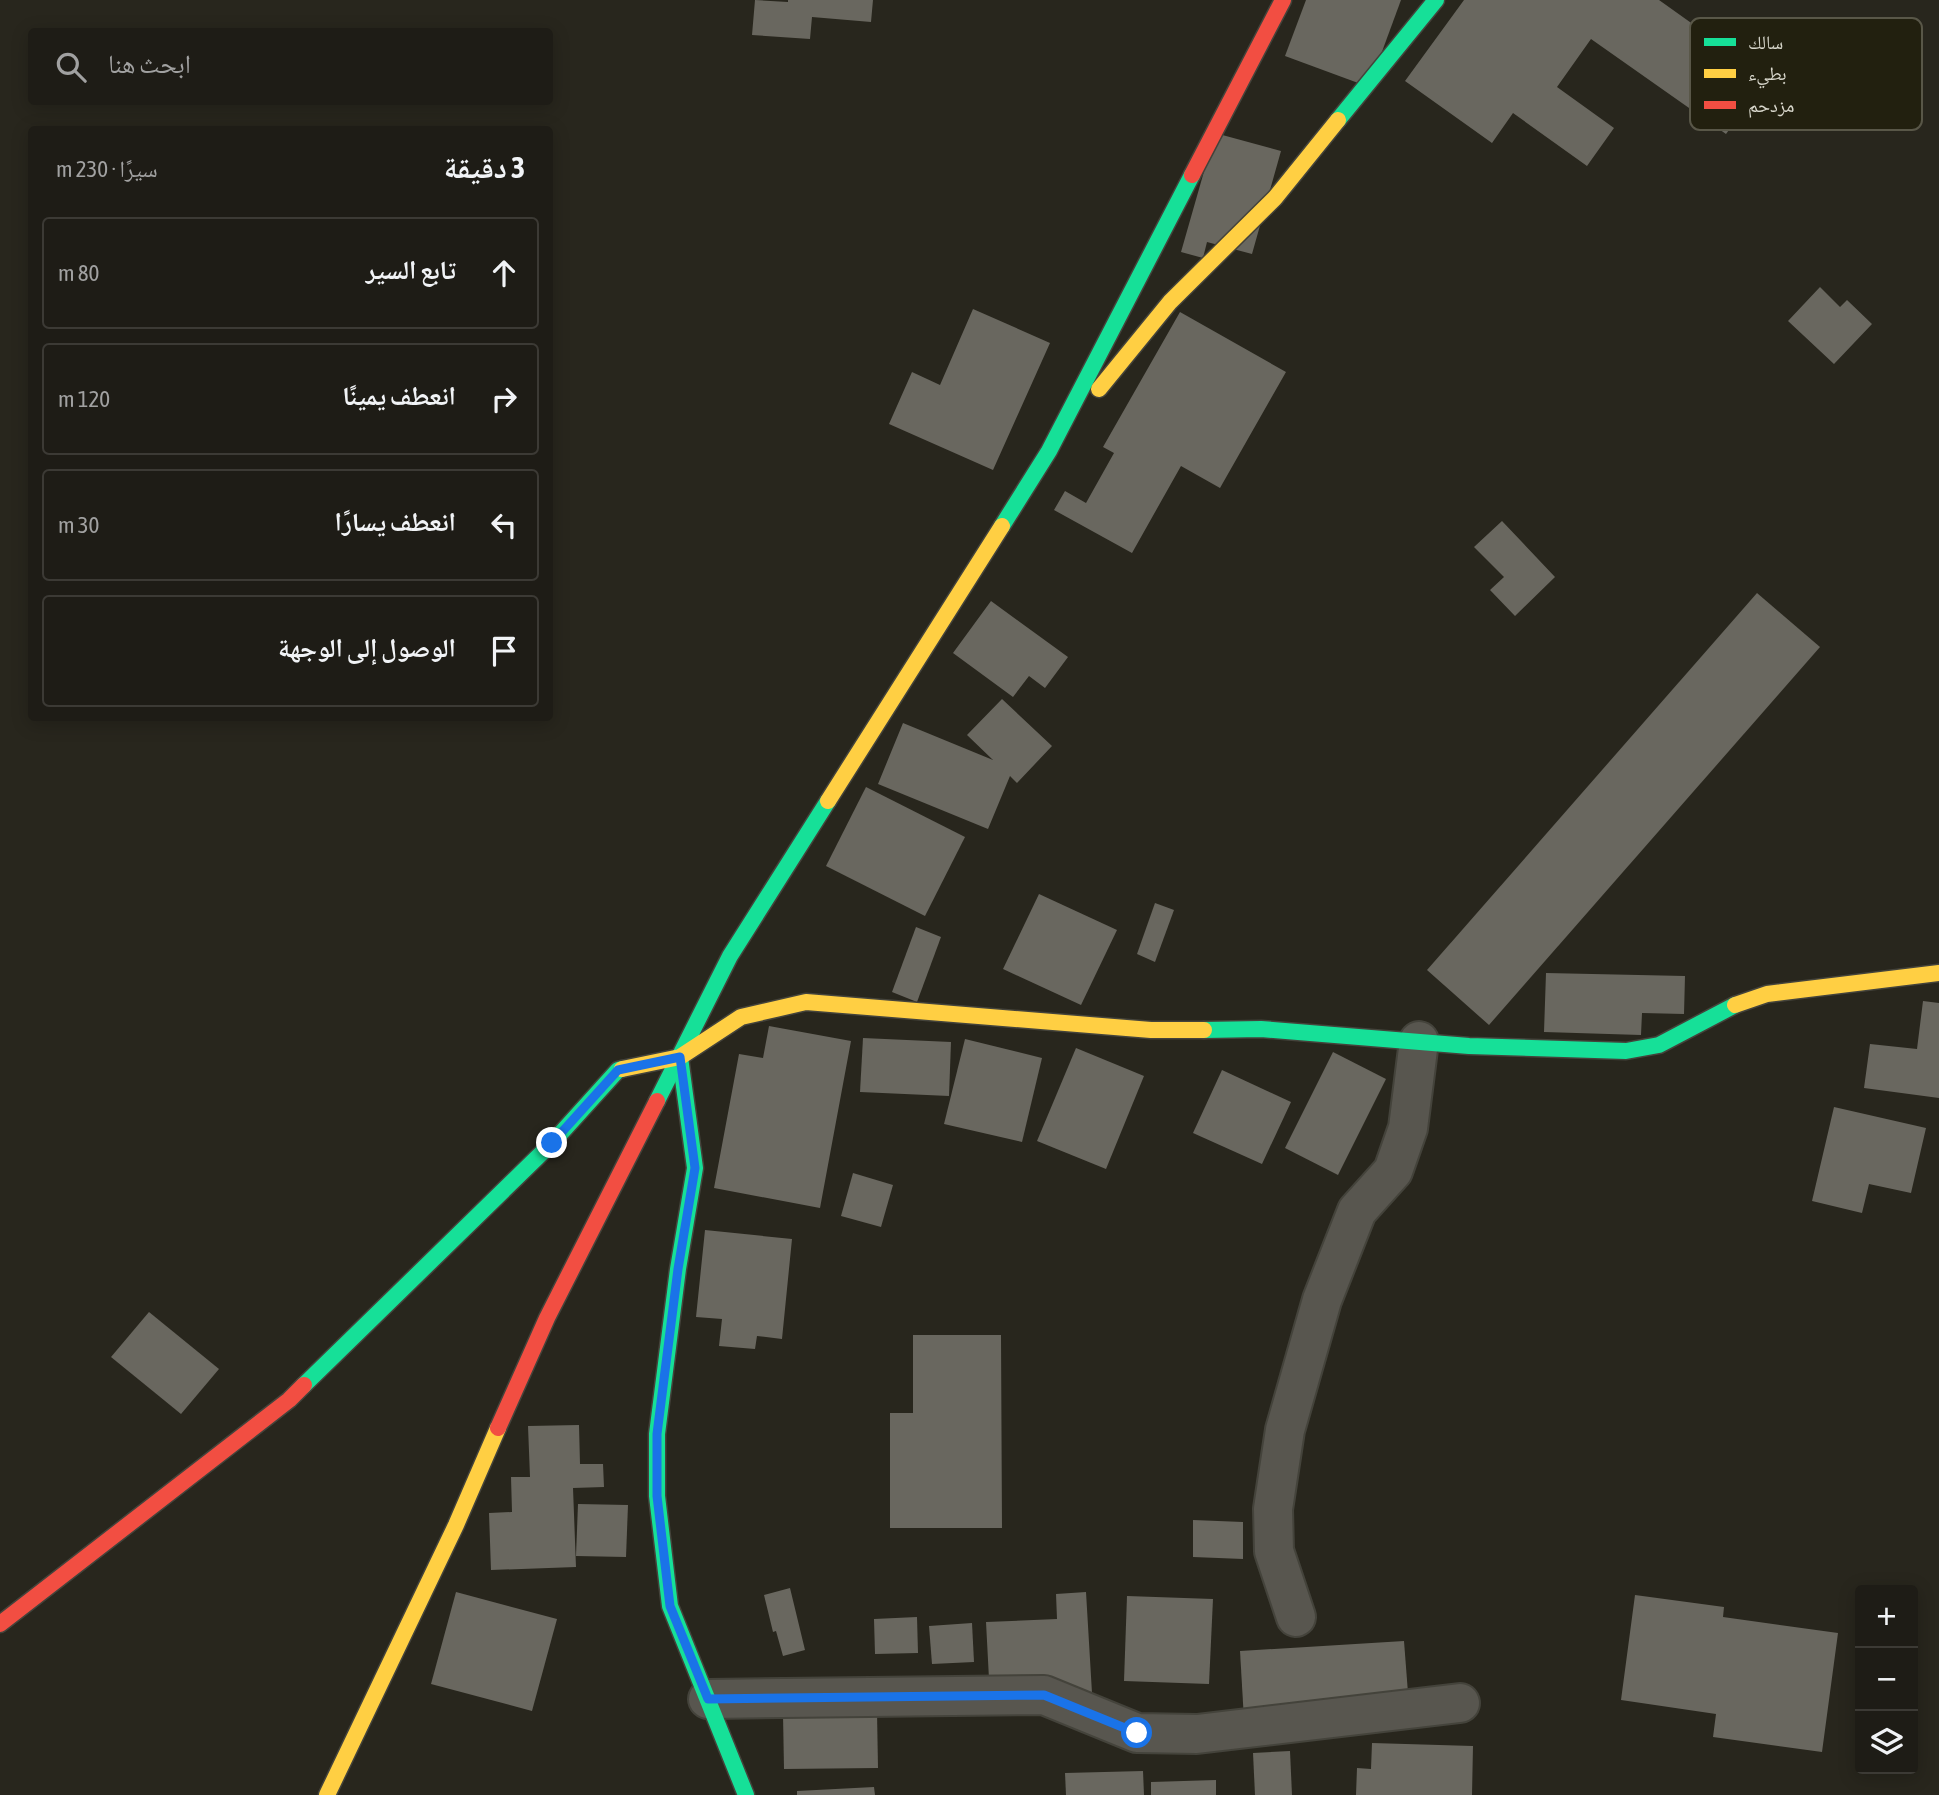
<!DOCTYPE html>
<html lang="ar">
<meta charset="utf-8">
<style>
body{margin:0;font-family:"Asap Condensed","Noto Naskh Arabic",sans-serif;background:#2b2923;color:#f1f3f6;direction:rtl}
.controls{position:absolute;right:21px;bottom:21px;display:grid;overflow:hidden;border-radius:7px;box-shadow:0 4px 18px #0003}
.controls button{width:63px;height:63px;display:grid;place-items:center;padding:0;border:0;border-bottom:2px solid #3c3a35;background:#1e1c16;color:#f1f3f6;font:35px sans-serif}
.stop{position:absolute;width:21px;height:21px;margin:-16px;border:5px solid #1a73e8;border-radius:50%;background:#fff}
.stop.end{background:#1a73e8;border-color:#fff;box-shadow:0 2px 7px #0008}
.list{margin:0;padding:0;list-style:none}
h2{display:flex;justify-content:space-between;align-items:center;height:91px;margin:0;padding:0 28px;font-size:30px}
h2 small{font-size:23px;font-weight:400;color:#a1a1a1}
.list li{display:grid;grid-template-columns:46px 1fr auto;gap:21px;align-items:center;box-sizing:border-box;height:112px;margin:0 14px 14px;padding:0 14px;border:2px solid #3c3a35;border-radius:7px}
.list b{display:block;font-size:26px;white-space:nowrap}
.list em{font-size:23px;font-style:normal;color:#a1a1a1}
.icon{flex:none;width:38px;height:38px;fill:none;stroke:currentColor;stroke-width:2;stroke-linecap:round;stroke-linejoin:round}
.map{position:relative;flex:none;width:1939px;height:1795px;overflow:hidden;direction:ltr}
.search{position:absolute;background:#1e1c16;box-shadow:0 4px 18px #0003;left:28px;top:28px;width:525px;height:77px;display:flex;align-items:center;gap:18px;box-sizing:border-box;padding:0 24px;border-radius:7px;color:#a1a1a1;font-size:26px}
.panel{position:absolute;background:#1e1c16;box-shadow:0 4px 18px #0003;left:28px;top:126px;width:525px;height:595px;border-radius:7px;direction:rtl}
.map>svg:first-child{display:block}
.building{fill:#69675f}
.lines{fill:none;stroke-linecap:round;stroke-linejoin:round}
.street-casing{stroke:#44433b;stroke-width:42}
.fast-casing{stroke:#44433b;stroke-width:19}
.slow-casing{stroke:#44433b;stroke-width:19}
.jam-casing{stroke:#44433b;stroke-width:19}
.street{stroke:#58564f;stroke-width:38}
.fast{stroke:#16e098;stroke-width:16}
.slow{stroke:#ffcf43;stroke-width:16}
.jam{stroke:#f24e42;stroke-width:16}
.route{stroke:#1a73e8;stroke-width:9}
.key{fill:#22200f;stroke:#595748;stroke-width:2}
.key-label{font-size:19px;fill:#d8d7cc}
</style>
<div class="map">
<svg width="1939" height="1795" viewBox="0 0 1939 1795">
<rect width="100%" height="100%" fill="#28261d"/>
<g class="building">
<path d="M755,0L788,2V0H873L871,22L812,17L810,39L752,35Z"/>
<path d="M1306,0H1401L1369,87L1285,56Z"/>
<path d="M1464,0H1659L1767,77L1726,134L1591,39L1557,87L1614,128L1587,166L1513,113L1492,143L1405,81Z"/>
<path d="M1215,133L1281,151L1252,254L1207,242L1203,258L1181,252Z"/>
<path d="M1820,287L1840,307L1847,300L1872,324L1834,364L1788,321Z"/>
<path d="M973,309L1050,343L993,470L889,424L912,372L940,385Z"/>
<path d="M1180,312L1286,372L1220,488L1181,466L1132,553L1054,510L1065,491L1086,503L1114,453L1103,447Z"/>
<path d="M1502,521L1555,577L1515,616L1490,590L1504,577L1474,547Z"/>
<path d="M1757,593L1820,647L1489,1025L1427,970Z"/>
<path d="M991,601L1068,657L1045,688L1029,676L1013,697L953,653Z"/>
<path d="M1002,699L1052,746L1017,783L1010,776L988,829L878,784L903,723L993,760L967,735Z"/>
<path d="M866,787L965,837L925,916L826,866Z"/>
<path d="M1039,894L1117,930L1081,1005L1003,969Z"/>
<path d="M1155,903L1174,910L1155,962L1137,954Z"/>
<path d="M916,927L941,937L917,1002L892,992Z"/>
<path d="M1546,973L1685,976L1684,1014L1642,1013L1641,1035L1544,1032Z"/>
<path d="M1923,1001L1939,1003V1098L1864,1088L1870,1044L1917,1049Z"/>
<path d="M769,1026L851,1041L820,1208L714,1188L739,1054L763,1058Z"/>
<path d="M863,1038L951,1042L949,1096L860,1092Z"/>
<path d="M965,1039L1042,1058L1022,1142L944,1124Z"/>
<path d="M1076,1048L1144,1076L1106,1169L1037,1141Z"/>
<path d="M1333,1052L1386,1079L1338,1175L1285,1148Z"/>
<path d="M1222,1070L1291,1102L1262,1164L1193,1133Z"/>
<path d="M1834,1107L1926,1128L1911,1193L1869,1184L1862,1213L1812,1201Z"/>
<path d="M853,1173L893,1185L881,1227L841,1216Z"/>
<path d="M705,1230L792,1239L782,1339L757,1336L755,1349L719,1346L722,1319L696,1317Z"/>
<path d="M149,1312L219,1369L181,1414L111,1357Z"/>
<path d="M913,1335H1001L1002,1528H890V1413H913Z"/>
<path d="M579,1425L580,1464H603L604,1487L573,1488L576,1567L491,1570L489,1513L512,1512L511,1477H530L528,1426Z"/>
<path d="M578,1504L628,1505L626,1557L576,1556Z"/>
<path d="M1193,1520L1243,1522V1559L1193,1557Z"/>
<path d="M790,1588L805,1650L783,1656L776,1631L773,1632L764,1595Z"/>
<path d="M456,1592L557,1619L532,1711L431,1684Z"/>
<path d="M1086,1592L1092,1693L990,1698L986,1622L1057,1619L1056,1594Z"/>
<path d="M1635,1595L1724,1607L1723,1617L1838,1633L1822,1752L1713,1737L1716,1714L1621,1700Z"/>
<path d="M1127,1596L1213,1599L1209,1684L1124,1681Z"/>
<path d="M917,1617L918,1653L875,1654L874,1619Z"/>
<path d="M972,1623L974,1662L932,1664L929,1626Z"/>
<path d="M1404,1641L1408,1693L1244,1720L1240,1651Z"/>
<path d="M877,1712L878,1768L784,1769L783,1714Z"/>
<path d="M1372,1743L1473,1746L1472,1795H1356L1357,1768L1371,1769Z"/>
<path d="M1290,1751L1292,1795H1255L1253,1753Z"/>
<path d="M1143,1771L1144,1795H1066L1065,1773Z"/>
<path d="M1216,1780V1795H1151V1782Z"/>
<path d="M874,1787L875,1795H797V1791Z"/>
</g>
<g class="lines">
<defs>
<g id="street">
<path d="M1296,1617L1274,1551L1273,1509L1285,1430L1322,1300L1357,1211L1393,1171L1408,1128L1419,1041"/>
<path d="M708,1699L1044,1695L1137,1733L1197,1734L1460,1703"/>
</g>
<g id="fast">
<path d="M1338,120L1436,0"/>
<path d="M1002,526L1049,451L1192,175"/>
<path d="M1204,1030L1261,1029L1469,1046L1626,1051L1659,1045L1735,1005"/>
<path d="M680,1057L695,1168L678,1269L657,1434V1496L670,1606L746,1795"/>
<path d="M657,1101L730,956L828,801"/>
<path d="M304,1385L552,1143L618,1070L622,1069"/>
</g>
<g id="slow">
<path d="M1099,389L1170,302L1275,198L1338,120"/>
<path d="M828,801L1002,526"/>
<path d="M1735,1005L1767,994L1939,973"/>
<path d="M622,1069L680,1057L741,1017L806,1002L1151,1030H1204"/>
<path d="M327,1795L456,1525L498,1428"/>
</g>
<g id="jam">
<path d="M1192,175L1283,0"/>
<path d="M498,1428L547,1318L657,1101"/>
<path d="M0,1624L289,1400L304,1385"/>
</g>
</defs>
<use href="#street" class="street-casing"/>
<use href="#fast" class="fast-casing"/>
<use href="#slow" class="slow-casing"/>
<use href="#jam" class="jam-casing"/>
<use href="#street" class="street"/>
<use href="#fast" class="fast"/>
<use href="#slow" class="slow"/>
<use href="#jam" class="jam"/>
</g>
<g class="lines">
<path class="route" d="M552,1143L618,1070L680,1057L695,1168L678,1269L657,1434V1496L670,1606L708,1699L1044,1695L1137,1733"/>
</g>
<rect x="1690" y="18" width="232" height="112" rx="10" class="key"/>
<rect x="1704" y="38" width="32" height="8" fill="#16e098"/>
<rect x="1704" y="69" width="32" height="9" fill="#ffcf43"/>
<rect x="1704" y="101" width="32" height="8" fill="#f24e42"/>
<g class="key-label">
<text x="1748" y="49">سالك</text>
<text x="1748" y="80">بطيء</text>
<text x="1748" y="112">مزدحم</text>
</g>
</svg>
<div class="controls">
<button>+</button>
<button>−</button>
<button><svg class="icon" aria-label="layers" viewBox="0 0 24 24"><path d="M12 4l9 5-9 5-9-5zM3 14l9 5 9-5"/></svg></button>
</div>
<div class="stop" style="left:1137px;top:1733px"></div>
<div class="stop end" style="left:552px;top:1143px"></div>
<div class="search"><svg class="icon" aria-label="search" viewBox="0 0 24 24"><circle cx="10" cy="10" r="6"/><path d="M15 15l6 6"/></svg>ابحث هنا</div>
<section class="panel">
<h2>3 دقيقة<small>سيرًا · 230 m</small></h2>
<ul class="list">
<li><svg class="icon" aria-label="ahead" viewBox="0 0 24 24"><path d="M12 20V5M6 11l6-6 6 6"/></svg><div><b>تابع السير</b></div><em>80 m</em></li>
<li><svg class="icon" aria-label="right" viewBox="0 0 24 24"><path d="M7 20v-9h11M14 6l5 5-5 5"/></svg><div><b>انعطف يمينًا</b></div><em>120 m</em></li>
<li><svg class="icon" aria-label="left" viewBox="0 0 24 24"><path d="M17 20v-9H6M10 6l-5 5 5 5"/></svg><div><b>انعطف يسارًا</b></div><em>30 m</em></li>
<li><svg class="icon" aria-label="arrive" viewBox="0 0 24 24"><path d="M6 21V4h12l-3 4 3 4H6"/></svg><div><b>الوصول إلى الوجهة</b></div></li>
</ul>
</section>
</div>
